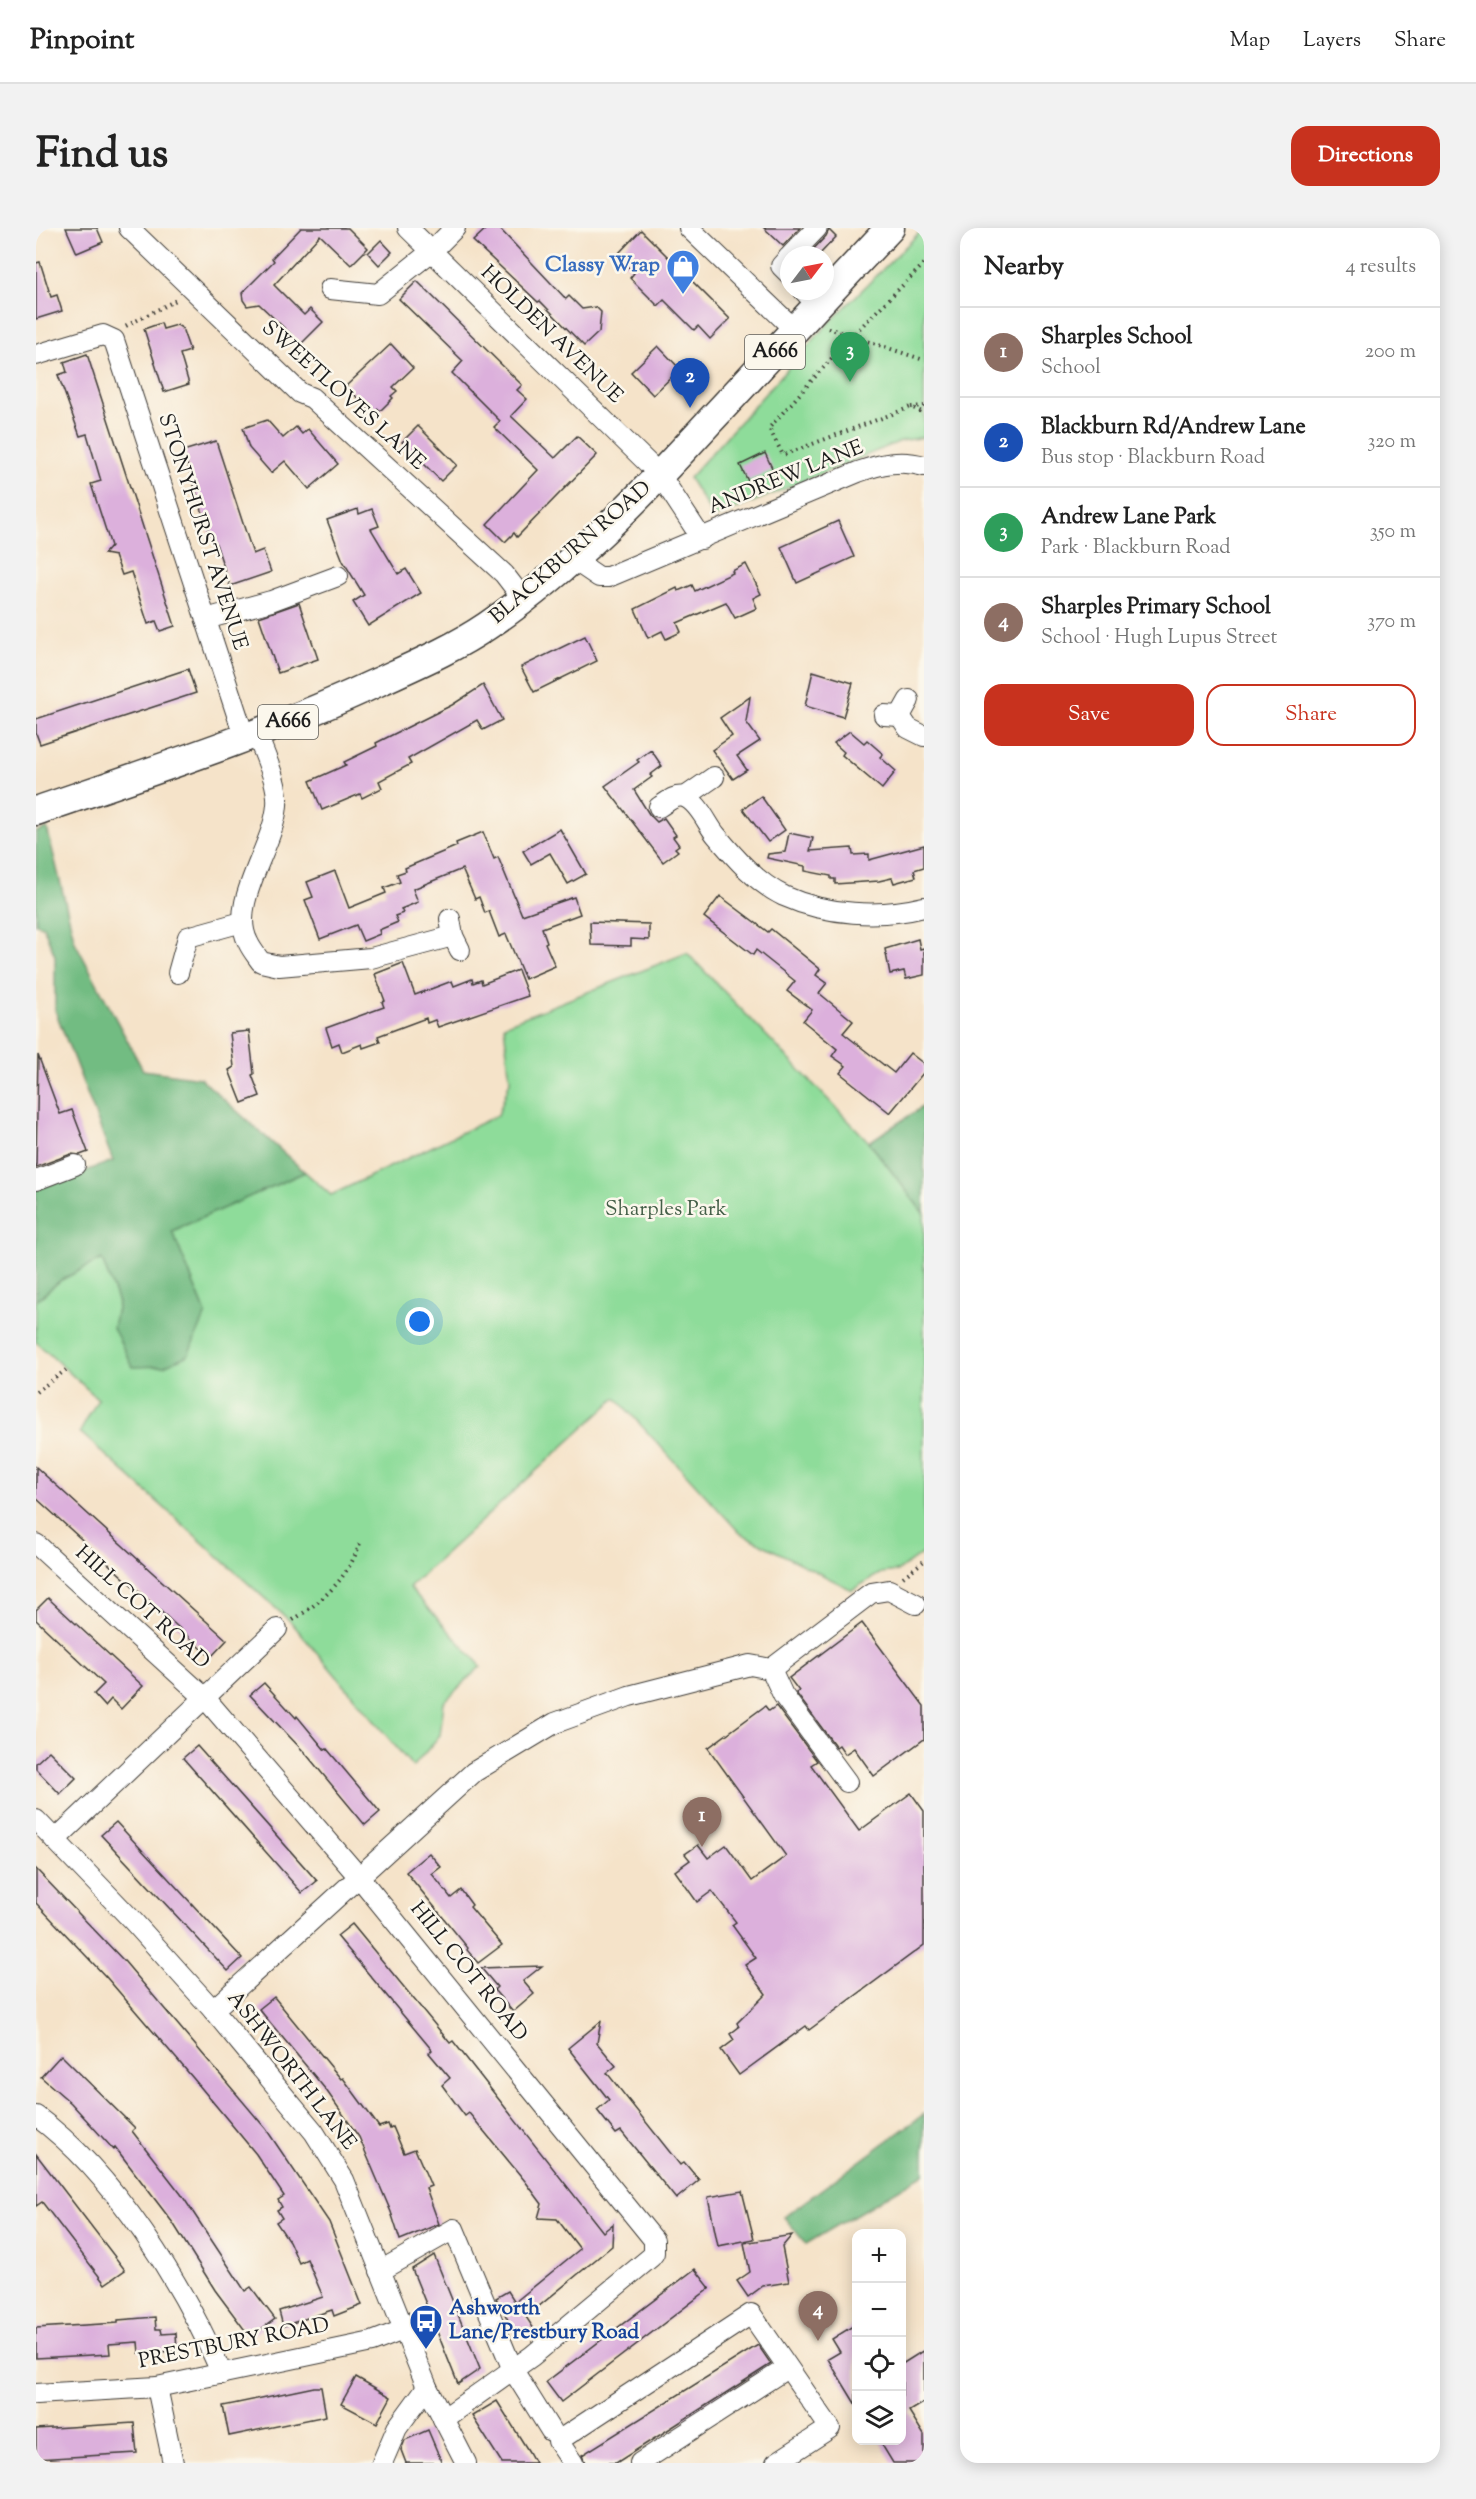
<!DOCTYPE html>
<meta charset="utf-8">
<style>
body{margin:0;font-family:"Sorts Mill Goudy",serif;background:#f2f2f2;color:#222}
.controls{position:absolute;right:18px;bottom:18px;display:grid;overflow:hidden;border-radius:12px;box-shadow:0 3px 15px #0003}
.controls button{width:54px;height:54px;display:grid;place-items:center;padding:0;border:0;border-bottom:2px solid #e0e0e0;background:#fff;color:#222;font:30px sans-serif}
.compass{position:absolute;left:744px;top:18px;width:54px;height:54px;border-radius:50%;background:#fff;box-shadow:0 3px 15px #0003;rotate:58deg}
.you{position:absolute;left:384px;top:1094px;width:21px;height:21px;margin:-15px;border:4px solid #fff;border-radius:50%;background:#1a73e8;box-shadow:0 0 0 9px #1a73e833}
.badge{display:grid;place-items:center;width:39px;height:39px;border-radius:50%;background:#c8321e;color:#fff;font-size:20px;font-weight:700}
.pin{position:absolute;translate:-50% -50px;filter:drop-shadow(0 2px 3px #0008)}
.pin::after{content:'';position:absolute;top:32px;width:21px;height:18px;background:inherit;clip-path:polygon(0 0,100% 0,50% 100%)}
.list{margin:0;padding:0;list-style:none}
h2{display:flex;justify-content:space-between;align-items:center;height:78px;margin:0;padding:0 24px;font-size:26px}
h2 small{font-size:20px;font-weight:400;color:#767676}
.list li{display:grid;grid-template-columns:39px 1fr auto;gap:18px;align-items:center;box-sizing:border-box;height:90px;padding:0 24px;border-top:2px solid #e0e0e0}
.list b{display:block;font-size:22px;white-space:nowrap}
.list p{margin:0;font-size:20px;white-space:nowrap;color:#767676}
.list em{font-size:20px;font-style:normal;color:#767676}
.actions{display:flex;gap:12px;padding:18px 24px}
.actions a{flex:1;padding:14px 0;border:2px solid #c8321e;border-radius:18px;text-align:center;font-size:21px;color:#c8321e}
.actions .main{background:#c8321e;color:#fff}
.icon{flex:none;width:33px;height:33px;fill:none;stroke:currentColor;stroke-width:2;stroke-linecap:round;stroke-linejoin:round}
.map{position:relative;flex:none;width:888px;height:2235px;overflow:hidden;border-radius:18px}
header{display:flex;align-items:center;gap:36px;box-sizing:border-box;height:84px;padding:0 30px;background:#fff;border-bottom:2px solid #e0e0e0}
header strong{font-size:28px}
nav{display:flex;gap:33px;margin-inline-start:auto;font-size:21px}
.intro{display:flex;align-items:center;justify-content:space-between;box-sizing:border-box;height:144px;padding:0 36px}
h1{margin:0;font-size:42px}
.button{padding:15px 27px;border-radius:18px;background:#c8321e;color:#fff;font-size:21px;font-weight:700}
main{display:flex;gap:36px;padding:0 36px}
aside{flex:1;background:#fff;border-radius:18px;box-shadow:0 3px 15px #0003}
.map>svg:first-child{display:block}
.green{fill:#8edc9a;stroke:#557c5b;stroke-width:1.5}
.forest{fill:#72bc82;stroke:#476c4f;stroke-width:1.5}
.building{fill:#dcb0dc}
.lines{fill:none;stroke-linecap:round;stroke-linejoin:round}
.minor-casing{stroke:#3d3a36;stroke-width:22}
.highway-casing{stroke:#3d3a36;stroke-width:31}
.path{stroke:#3d3a36;stroke-width:4;stroke-dasharray:1.5 4.5;stroke-linecap:butt}
.minor{stroke:#fff;stroke-width:20}
.highway{stroke:#fff;stroke-width:28}
.labels{text-anchor:middle;dominant-baseline:central;stroke-width:5;stroke-linejoin:round;paint-order:stroke}
.shield{fill:#fbf7ec;stroke:#5f5e5a;stroke-width:1.5}
.shield-label{font-size:20px;font-weight:bold;fill:#1c1c1c}
.shop-label{font-size:21px;font-weight:bold;fill:#366cbe;stroke:#fbf7ec;text-anchor:end}
.street-label{font-size:21px;fill:#1c1c1c;stroke:#fbf7ec}
.park-label{font-size:21px;fill:#445f48;stroke:#fbf7ec}
.transit-label{font-size:21px;font-weight:bold;fill:#164399;stroke:#fbf7ec;text-anchor:start}
</style>
<header>
<strong>Pinpoint</strong>
<nav><a>Map</a><a>Layers</a><a>Share</a></nav>
</header>
<div class="intro"><h1>Find us</h1><a class="button">Directions</a></div>
<main>
<div class="map">
<svg width="888" height="2235" viewBox="0 0 888 2235">
<rect width="100%" height="100%" fill="#fbf7ec"/>
<filter id="ink" filterUnits="userSpaceOnUse"><feTurbulence type="fractalNoise" baseFrequency=".0167" numOctaves="2"/><feDisplacementMap in="SourceGraphic" scale="12" xChannelSelector="R" yChannelSelector="G"/><feConvolveMatrix kernelMatrix="1 2 1 2 8 2 1 2 1" color-interpolation-filters="sRGB"/></filter>
<filter id="wash" filterUnits="userSpaceOnUse"><feTurbulence type="fractalNoise" baseFrequency=".008" numOctaves="4" result="noise"/><feDisplacementMap in="SourceGraphic" scale="24" xChannelSelector="R" yChannelSelector="G"/><feGaussianBlur stdDeviation="1.35" result="paint"/><feColorMatrix in="noise" values="0 0 0 0 0 0 0 0 0 0 0 0 0 0 0 0 0 1.4 0 .05"/><feComposite in="paint" operator="in"/></filter>
<g filter="url(#wash)">
<rect width="100%" height="100%" fill="#f5e3c9"/>
<g class="green">
<path d="M888,0V209L865,213L678,290L653,250L789,99Z"/>
<path d="M651,725L833,914L888,986V1324L862,1343L845,1345L816,1362L704,1305L580,1170L373,1359L445,1438L408,1474L404,1507L377,1539L255,1394L44,1204L62,1171L0,1114V1073L25,1052L66,1031L82,1075L77,1100L170,1086L136,1003L269,944L295,967L462,887L474,853L468,797Z"/>
</g>
<g class="forest">
<path d="M11,600L39,714L107,842L164,850L269,944L136,1003L170,1086L152,1127L128,1138L97,1139L77,1100L82,1075L66,1031L25,1052L0,1073V961L77,933L19,782V728L7,698L0,696V604Z"/>
<path d="M888,878V986L833,914Z"/>
<path d="M888,1886V1946L770,2016L748,1989Z"/>
</g>
<g id="blocks">
<g class="building">
<path d="M30,0H61L67,14L41,25Z"/>
<path d="M265,0H312L332,20L315,37L284,7L238,57L268,87L274,81L287,94L265,116L223,76L211,78L207,72L206,65L238,33L236,30Z"/>
<path d="M451,0H463L530,71L533,68L546,81L560,79L565,84L563,104L548,118L504,73L502,74L437,13Z"/>
<path d="M728,0H764L747,18Z"/>
<path d="M605,2L694,91L674,111L662,98L658,102L628,72L622,78L594,50L598,45L581,27Z"/>
<path d="M793,2L800,9L783,27H772L790,8Z"/>
<path d="M345,12L356,24L343,37L332,25Z"/>
<path d="M4,34L15,69L21,67L26,83L0,91V35Z"/>
<path d="M381,53L486,157L481,162L491,171L475,188L519,230L541,208L561,227L481,309L478,305L469,314L451,296L502,242L458,199L464,193L416,145L427,133L363,71Z"/>
<path d="M125,95L127,101L141,97L146,100L154,123L144,126L153,156L128,164L108,101Z"/>
<path d="M355,116L377,140L357,159L361,163L355,168L357,170L344,183L342,181L337,186L310,158Z"/>
<path d="M622,118L644,141L617,167L595,144Z"/>
<path d="M51,126L139,398L124,403L120,393L112,396L95,344L86,347L79,328L68,326L75,318L55,256L65,253L51,206L44,208L22,147L31,144L28,134Z"/>
<path d="M231,192L247,210L260,199L266,206L272,201L302,236L273,261L249,233L235,245L213,220L207,200Z"/>
<path d="M382,198L421,237L405,253L366,214Z"/>
<path d="M180,213L217,326L227,322L235,344L194,358L179,313L176,314L147,223Z"/>
<path d="M729,225L737,242L712,253L704,237Z"/>
<path d="M322,281L323,286L336,281L343,298L335,301L362,346L370,341L385,365L332,398L317,374L328,367L307,333L291,292Z"/>
<path d="M802,293L818,329L761,355L745,319Z"/>
<path d="M710,336L725,366L717,370L721,380L699,390L690,374L641,395L645,404L630,411L626,403L612,410L599,381L641,360L642,363L656,357L659,363L697,345L696,343Z"/>
<path d="M263,375L282,431L242,445L223,389Z"/>
<path d="M549,408L561,433L498,464L485,439Z"/>
<path d="M152,441L160,465L4,516L0,505V491Z"/>
<path d="M777,443L817,455L807,489L769,478Z"/>
<path d="M447,457L466,492L447,502L441,492L372,531L375,536L343,553L346,560L326,570L324,566L286,582L274,553L310,537L308,534L341,518L340,515L416,477Z"/>
<path d="M714,469L710,494L724,513L701,528L711,542L697,551L676,522L696,508L684,490Z"/>
<path d="M814,503L828,515L831,512L847,526L844,529L860,543L846,561L806,527L808,524L798,515Z"/>
<path d="M615,522L626,538L614,547L616,549L598,562L613,586L621,594L628,590L640,607L637,609L643,617L639,620L642,623L627,634L569,558L603,534L601,532Z"/>
<path d="M725,568L749,602L732,614L707,581Z"/>
<path d="M524,601L550,646L532,656L514,625L495,636L487,623Z"/>
<path d="M447,604L458,631L462,629L486,687L538,669L544,686L506,700L511,714L509,715L519,738L489,751L470,706L463,709L453,683L449,685L443,669L439,671L426,641L377,661L382,674L365,681L367,685L359,688L362,694L343,702L344,706L327,713L320,697L284,711L269,672L277,669L271,654L299,643L313,680L350,665L348,660L364,654L361,646L370,643L369,640L421,618L420,615Z"/>
<path d="M753,605L777,610L774,623L816,620L817,627L833,626V632L888,617V639L878,642L880,649L858,655L856,650L843,653L799,656V651H795V648L769,643V638L731,630L732,626L749,624Z"/>
<path d="M684,668L732,704L735,701L784,741L780,747L791,755L783,765L817,793L807,805L858,845L874,825L888,836V844L854,885L804,845L810,838L796,828L801,821L767,793L776,782L751,763L759,753L720,722L717,727L668,689Z"/>
<path d="M554,694L613,696V712L595,711V718L555,717Z"/>
<path d="M882,711L884,721L888,720V747L870,751L868,743L854,746L849,721Z"/>
<path d="M367,735L379,767L416,753L418,758L436,751L437,755L445,752L446,756L482,742L492,768L402,799L399,792L391,795L390,790L342,808L344,814L327,820L326,816L306,824L303,815L296,818L290,800L348,779L346,774L349,773L339,746Z"/>
<path d="M213,803L218,846L216,847L224,868L206,875L193,842L198,839L194,805Z"/>
<path d="M2,827L24,886L36,882L52,924L44,927L35,926L0,939Z"/>
<path d="M0,1239L191,1412L175,1429L0,1270Z"/>
<path d="M12,1370L107,1458L85,1481L75,1471L69,1478L58,1466L68,1456L0,1392V1382Z"/>
<path d="M826,1395L888,1478V1511L838,1548L818,1520L809,1526L803,1517L800,1519L760,1465L763,1463L753,1450Z"/>
<path d="M228,1455L260,1490L261,1488L289,1522L291,1521L344,1584L329,1597L270,1526L214,1467Z"/>
<path d="M729,1478L733,1483L740,1478L781,1533L775,1537L823,1603L875,1565L888,1583V1717L773,1802L770,1798L703,1847L685,1822L698,1812L694,1806L703,1799L701,1795L730,1766L709,1737L720,1730L696,1697L700,1694L676,1663L661,1674L639,1643L654,1632L649,1626L662,1617L672,1630L690,1617L716,1653L750,1628L672,1520Z"/>
<path d="M161,1518L281,1653L266,1665L147,1530Z"/>
<path d="M13,1523L40,1550L24,1566L0,1541V1535Z"/>
<path d="M80,1594L206,1730L192,1743L65,1607Z"/>
<path d="M393,1625L405,1639L396,1646L415,1670L425,1662L436,1677L434,1679L466,1717L442,1735L431,1722L432,1720L370,1644Z"/>
<path d="M0,1641L89,1734L230,1901L293,1994L326,2077L298,2088L296,2082L247,2098L243,2083L287,2069L271,2031L263,2035L253,2013L240,1994L246,1990L241,1982L246,1979L242,1972L248,1968L220,1926L157,1850L71,1750L0,1675Z"/>
<path d="M316,1696L414,1815L417,1813L567,2004L577,1996L576,2018L490,2089L498,2101L482,2110L460,2070L472,2063L479,2074L544,2021L521,1991L502,1990L506,1976L489,1953L433,1885L429,1888L406,1857L414,1850L393,1825L396,1822L301,1708Z"/>
<path d="M506,1738L487,1753L498,1766L477,1784L458,1762L461,1759L445,1740Z"/>
<path d="M238,1769L305,1851L307,1850L343,1899L352,1896L354,1901L357,1899L368,1925L379,1921L395,1958L390,1960L403,1996L364,2012L355,1984L323,1909L290,1862L223,1781Z"/>
<path d="M565,1793L561,1815L580,1838L571,1845L644,1937L648,1934L663,1952L640,1971L585,1903L580,1906L561,1882L573,1872L532,1820Z"/>
<path d="M25,1827L99,1900L96,1903L145,1966L209,2063L215,2059L239,2091L214,2109L179,2062L137,1995L79,1919L77,1921L35,1875L5,1849Z"/>
<path d="M0,1926L89,2042L69,2056L6,1974L0,1978Z"/>
<path d="M706,1963L718,2011L682,2018L672,1969Z"/>
<path d="M756,2007L746,2019L753,2054L727,2058L712,2069L701,2053L714,2044L708,2015Z"/>
<path d="M398,2027L444,2141L422,2156L376,2041Z"/>
<path d="M659,2041L674,2060L525,2174L510,2154Z"/>
<path d="M119,2089L120,2101H125L126,2106L140,2105L141,2123L103,2125L102,2114L73,2116L74,2126L0,2130V2100L82,2095V2092Z"/>
<path d="M820,2096V2177L792,2131L804,2124L796,2111Z"/>
<path d="M722,2117L735,2136L580,2235H549L546,2227Z"/>
<path d="M888,2122V2174L873,2183L888,2207V2235H857L843,2212H866V2136Z"/>
<path d="M320,2149L355,2169L341,2195L305,2176Z"/>
<path d="M278,2159H285L290,2188L193,2208L187,2178Z"/>
<path d="M461,2173L493,2224L499,2235H466L436,2188Z"/>
<path d="M98,2195L101,2225L0,2231V2201Z"/>
<path d="M392,2202L406,2235H370L365,2222L369,2212Z"/>
</g>
</g>
</g>
<g filter="url(#ink)">
<use href="#blocks" fill-opacity="0" stroke="#3d3a36" stroke-width="1.5"/>
<g class="lines">
<defs>
<g id="minor">
<path d="M93,0L264,165L276,170L468,346L488,372"/>
<path d="M372,0L624,247L666,311"/>
<path d="M653,0L759,102"/>
<path d="M755,27L781,0"/>
<path d="M753,29L745,38L753,46"/>
<path d="M294,61L342,66L396,23L419,0"/>
<path d="M768,63L782,78"/>
<path d="M0,127L67,107L78,112L209,511"/>
<path d="M535,330L563,349H572L822,244C844,236 865,231 888,238"/>
<path d="M170,391L235,373L302,348"/>
<path d="M848,487L864,488L873,472"/>
<path d="M864,488L872,500L888,508"/>
<path d="M221,506C228,527 243,555 241,577C238,619 192,675 212,714C215,721 220,727 225,734L243,738L335,730L417,708"/>
<path d="M649,569L678,549"/>
<path d="M623,579C630,575 639,566 648,569C662,573 671,596 680,607C699,630 721,655 748,668C790,687 844,690 888,679"/>
<path d="M414,691L417,708L424,722"/>
<path d="M142,745L152,709L206,694"/>
<path d="M0,952L39,937"/>
<path d="M0,1316L169,1470L323,1649L618,2012V2025L615,2029L496,2128L407,2191"/>
<path d="M735,1441L747,1467L811,1554"/>
<path d="M0,1592L97,1693L177,1782L278,1904L308,1952L391,2159L430,2235"/>
<path d="M19,1612L241,1401"/>
<path d="M177,1782L438,1544L519,1495L593,1468L714,1437L735,1441L835,1365L853,1362L880,1376"/>
<path d="M0,1888C79,1946 147,2057 186,2146"/>
<path d="M344,2043L418,2001L477,2142L515,2203"/>
<path d="M121,2159L137,2235"/>
<path d="M0,2166L121,2159L336,2114L367,2102"/>
<path d="M346,2235L361,2200L391,2159"/>
<path d="M537,2235L522,2213L715,2086L794,2200L740,2235"/>
<path d="M604,2235L751,2140"/>
</g>
<path id="highway" d="M0,583C116,543 231,506 342,454C379,437 417,421 451,398C534,342 605,268 673,194C733,130 793,64 854,0"/>
</defs>
<use href="#minor" class="minor-casing"/>
<use href="#highway" class="highway-casing"/>
<g class="path">
<path d="M888,36L815,109L733,200L747,227L875,179L888,185"/>
<path d="M90,98L142,71"/>
<path d="M792,100L888,132"/>
<path d="M875,179L888,178"/>
<path d="M0,1164L30,1142"/>
<path d="M867,1349L888,1333"/>
<path d="M257,1392C288,1372 312,1350 324,1315"/>
</g>
<use href="#minor" class="minor"/>
<use href="#highway" class="highway"/>
</g>
</g>
<defs>
<symbol id="shop-pin" viewBox="-11 -11 22 30"><path d="M0 17L-7.5 6A9.5 9.5 0 1 1 7.5 6Z" fill="#3f7fe0" stroke="#fbf7ec"/><path d="M-5-2.5h2.3a2.7 3.5 0 0 1 5.4 0H5L5.5 6h-11ZM-1.5-2.5h3a1.5 2.3 0 0 0-3 0Z" fill="#fff"/></symbol>
<symbol id="bus-pin" viewBox="-11 -11 22 30"><path d="M0 17L-7.5 6A9.5 9.5 0 1 1 7.5 6Z" fill="#1a4fb4" stroke="#fbf7ec"/><path d="M-5-6H5V4H4V6H2V4H-2V6H-4V4H-5ZM-3.5-4V0h7V-4ZM-3.5 1.2v1.5H-2V1.2ZM2 1.2v1.5H3.5V1.2Z" fill="#fff"/></symbol>
</defs>
<g fill-rule="evenodd">
<use href="#shop-pin" x="628" y="19" width="38" height="52"/>
<use href="#bus-pin" x="371" y="2074" width="38" height="52"/>
</g>
<g class="labels">
<g class="shield">
<rect x="709" y="107" width="60" height="34" rx="4.5"/>
<rect x="222" y="477" width="60" height="34" rx="4.5"/>
</g>
<g class="shield-label">
<text x="739" y="124">A666</text>
<text x="252" y="494">A666</text>
</g>
<g class="shop-label">
<text x="624" y="38">Classy Wrap</text>
</g>
<g class="street-label">
<text transform="translate(515 107) rotate(44)">HOLDEN AVENUE</text>
<text transform="translate(307 168) rotate(42)">SWEETLOVES LANE</text>
<text transform="translate(750 250) rotate(-22)">ANDREW LANE</text>
<text transform="translate(166 304) rotate(72)">STONYHURST AVENUE</text>
<text transform="translate(535 325) rotate(-41)">BLACKBURN ROAD</text>
<text transform="translate(106 1380) rotate(42)">HILL COT ROAD</text>
<text transform="translate(432 1744) rotate(51)">HILL COT ROAD</text>
<text transform="translate(255 1843) rotate(52)">ASHWORTH LANE</text>
<text transform="translate(198 2116) rotate(-11)">PRESTBURY ROAD</text>
</g>
<g class="park-label">
<text x="630" y="982">Sharples Park</text>
</g>
<g class="transit-label">
<text x="413" y="2081">Ashworth<tspan x="413" dy="24">Lane/Prestbury Road</tspan></text>
</g>
</g>
</svg>
<div class="controls">
<button>+</button>
<button>−</button>
<button><svg class="icon" aria-label="locate" viewBox="0 0 24 24"><circle cx="12" cy="12" r="6"/><path d="M12 2v4M12 18v4M2 12h4M18 12h4"/></svg></button>
<button><svg class="icon" aria-label="layers" viewBox="0 0 24 24"><path d="M12 4l9 5-9 5-9-5zM3 14l9 5 9-5"/></svg></button>
</div>
<svg class="compass" viewBox="-18 -18 36 36"><path d="M0-13l5 13h-10z" fill="#e53935"/><path d="M0 13l5-13h-10z" fill="#767676"/></svg>
<div class="you"></div>
<div class="pin badge" style="left:666px;top:1619px;background:#8d6e63">1</div>
<div class="pin badge" style="left:654px;top:180px;background:#1a4fb4">2</div>
<div class="pin badge" style="left:814px;top:154px;background:#2e9e5b">3</div>
<div class="pin badge" style="left:782px;top:2113px;background:#8d6e63">4</div>
</div>
<aside>
<h2>Nearby<small>4 results</small></h2>
<ul class="list">
<li><span class="badge" style="background:#8d6e63">1</span><div><b>Sharples School</b><p>School</p></div><em>200 m</em></li>
<li><span class="badge" style="background:#1a4fb4">2</span><div><b>Blackburn Rd/Andrew Lane</b><p>Bus stop · Blackburn Road</p></div><em>320 m</em></li>
<li><span class="badge" style="background:#2e9e5b">3</span><div><b>Andrew Lane Park</b><p>Park · Blackburn Road</p></div><em>350 m</em></li>
<li><span class="badge" style="background:#8d6e63">4</span><div><b>Sharples Primary School</b><p>School · Hugh Lupus Street</p></div><em>370 m</em></li>
</ul>
<div class="actions"><a class="main">Save</a><a>Share</a></div>
</aside>
</main>
